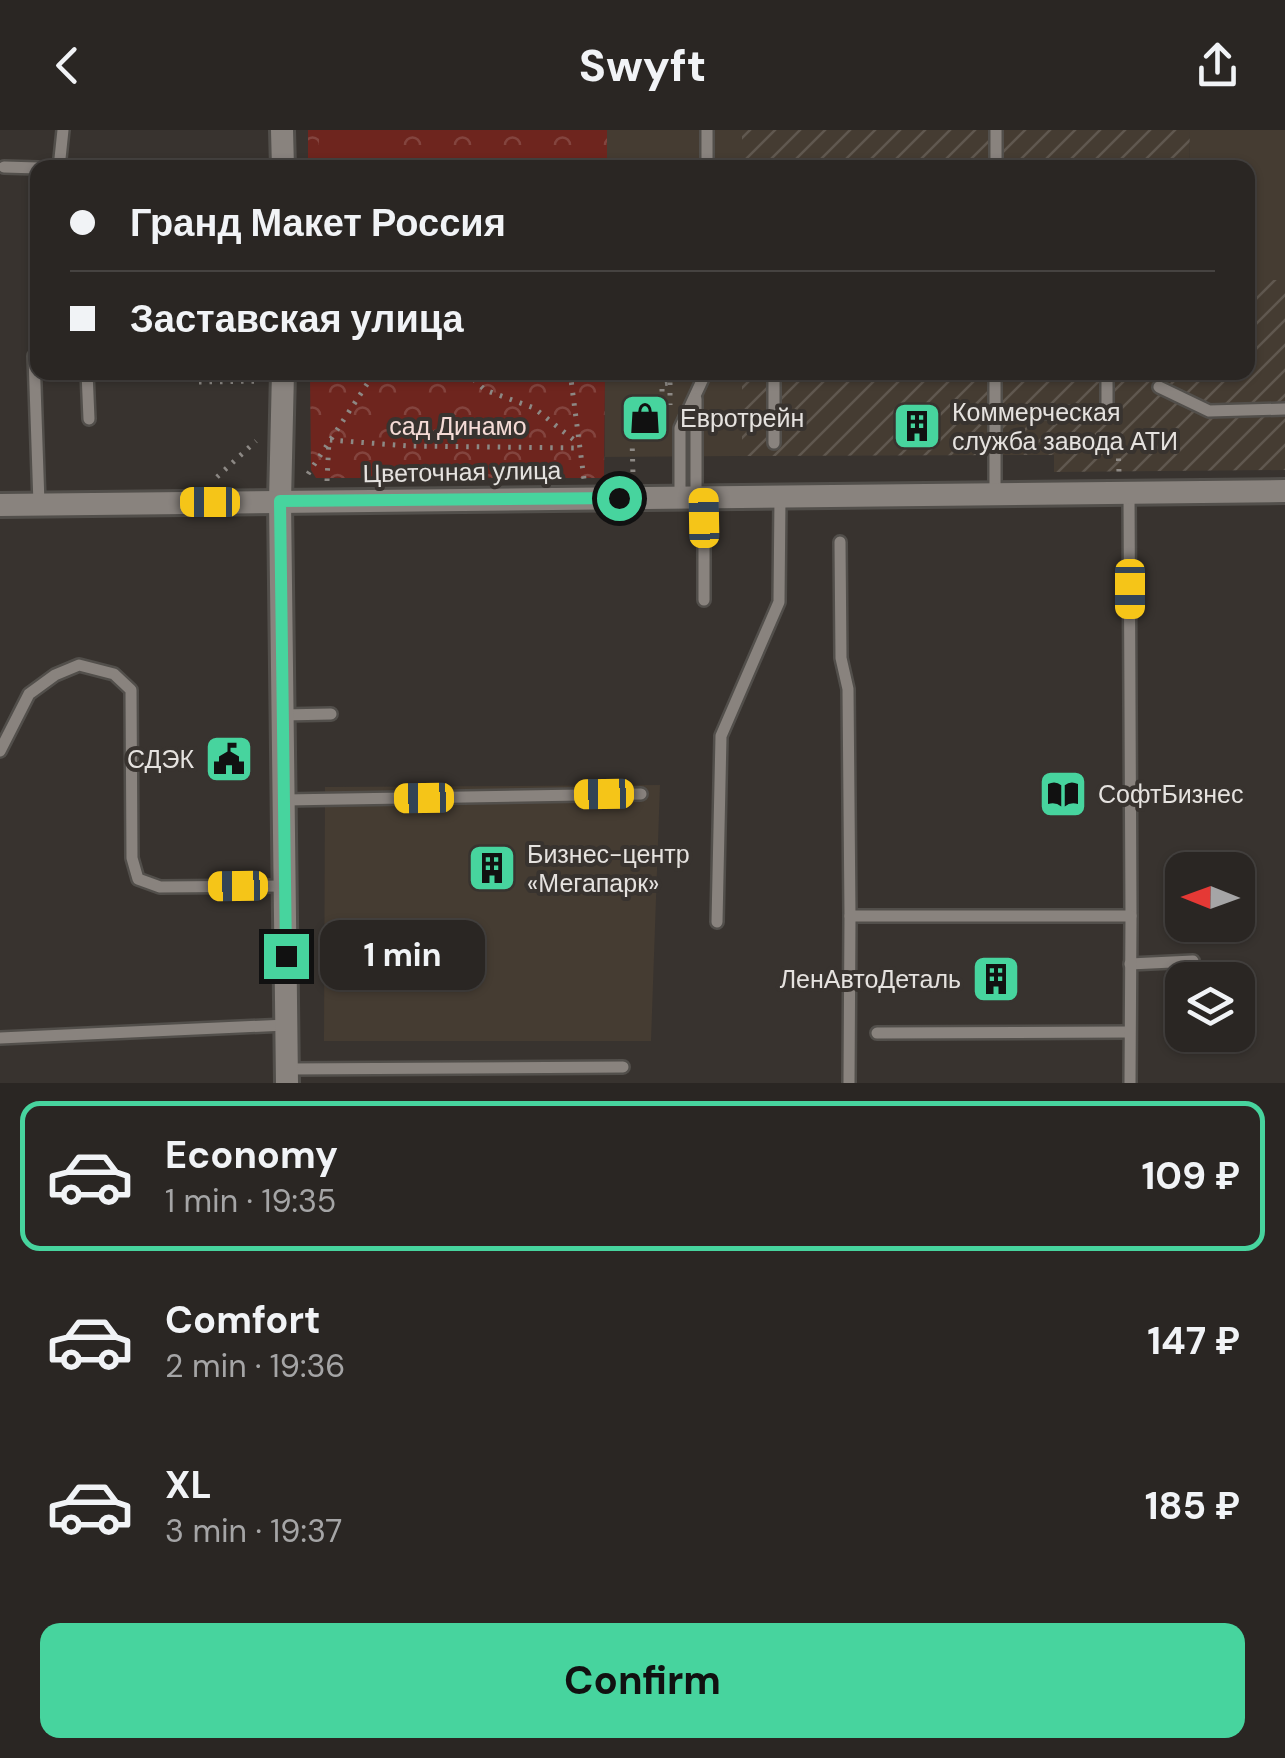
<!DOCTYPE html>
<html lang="en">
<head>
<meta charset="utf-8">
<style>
	:root { --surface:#2a2623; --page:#322e2b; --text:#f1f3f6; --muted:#a5a5a6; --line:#464341; --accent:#47d49e }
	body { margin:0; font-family:"DM Sans",sans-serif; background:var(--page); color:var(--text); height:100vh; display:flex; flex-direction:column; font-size:38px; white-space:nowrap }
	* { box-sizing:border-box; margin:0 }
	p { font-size:32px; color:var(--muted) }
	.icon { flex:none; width:55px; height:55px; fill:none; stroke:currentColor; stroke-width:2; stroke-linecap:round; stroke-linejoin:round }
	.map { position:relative; height:953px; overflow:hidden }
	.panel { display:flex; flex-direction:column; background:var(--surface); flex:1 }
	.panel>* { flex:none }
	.hud { position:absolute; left:30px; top:30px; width:1225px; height:220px; border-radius:20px; box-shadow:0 2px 8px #0004,0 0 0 2px var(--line); display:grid; align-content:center; height:220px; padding:0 40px; background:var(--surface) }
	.needle { width:65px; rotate:271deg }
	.buttons { position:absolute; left:1165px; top:722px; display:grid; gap:20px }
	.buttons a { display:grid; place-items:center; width:90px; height:90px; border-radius:20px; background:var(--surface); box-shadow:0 2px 8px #0004,0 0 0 2px var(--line); font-size:50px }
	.end { position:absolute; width:45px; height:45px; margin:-22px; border:12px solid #47d49e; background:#111; box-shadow:0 0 0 5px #111 }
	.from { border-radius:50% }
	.bubble { position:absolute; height:70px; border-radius:20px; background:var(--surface); box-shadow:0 2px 8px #0004,0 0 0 2px var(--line); font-size:32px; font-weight:700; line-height:70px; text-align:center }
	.car { position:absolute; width:30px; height:60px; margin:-30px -15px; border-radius:12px; box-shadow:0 0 8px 2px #0007; background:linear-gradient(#f5c518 24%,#345 0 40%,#f5c518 0 76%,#345 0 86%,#f5c518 0) }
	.hud b { display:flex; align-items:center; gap:35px; height:95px; font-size:38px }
	.hud b+b { border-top:2px solid var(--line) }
	.hud i { width:25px; height:25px; background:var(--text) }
	ul { padding:18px 0 0; list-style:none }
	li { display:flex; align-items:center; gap:30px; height:150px; margin:0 20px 15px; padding:0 20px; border:5px solid transparent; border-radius:20px }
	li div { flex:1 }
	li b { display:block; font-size:38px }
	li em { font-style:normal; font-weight:700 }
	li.active { border-color:var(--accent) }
	li>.icon { width:90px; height:90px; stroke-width:1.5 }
	.primary-button { display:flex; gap:20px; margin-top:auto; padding:20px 40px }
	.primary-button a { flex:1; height:115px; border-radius:20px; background:var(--accent); color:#111; font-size:40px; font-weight:700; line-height:115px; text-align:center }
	header { display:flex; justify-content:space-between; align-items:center; height:130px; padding:0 40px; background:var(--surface); font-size:45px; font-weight:700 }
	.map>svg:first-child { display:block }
	.built { fill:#453c32 }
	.industrial { fill:url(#industrial-furrows) }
	.park { fill:url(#park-crowns) }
	.pitch { fill:#6e251e }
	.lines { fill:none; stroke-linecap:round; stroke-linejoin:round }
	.lane-casing { stroke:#524f4b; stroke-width:16 }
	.street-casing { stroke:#524f4b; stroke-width:28 }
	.path { stroke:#8d8985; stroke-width:5; stroke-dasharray:2.5 8; stroke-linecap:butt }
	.lane { stroke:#89837e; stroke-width:11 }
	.street { stroke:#89837e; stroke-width:22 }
	.route { stroke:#47d49e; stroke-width:12 }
	.labels { text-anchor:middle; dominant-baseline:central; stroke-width:8; stroke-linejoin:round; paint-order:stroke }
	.poi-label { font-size:25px; fill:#e5e2df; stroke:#38332f; text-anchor:start }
	.park-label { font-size:25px; fill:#f5dbd6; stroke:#38332f }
	.street-label { font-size:25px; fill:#e5e2df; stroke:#38332f }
</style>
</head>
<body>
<header><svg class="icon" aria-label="back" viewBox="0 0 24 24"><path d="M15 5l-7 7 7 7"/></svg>Swyft<svg class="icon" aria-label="share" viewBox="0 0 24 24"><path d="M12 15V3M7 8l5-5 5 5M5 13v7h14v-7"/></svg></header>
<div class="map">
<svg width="1285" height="953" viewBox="0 0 1285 953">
	<defs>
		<pattern id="industrial-furrows" width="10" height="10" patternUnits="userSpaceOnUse" patternTransform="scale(2.5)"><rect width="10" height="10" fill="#453c32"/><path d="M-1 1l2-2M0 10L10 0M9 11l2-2" fill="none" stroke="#60584f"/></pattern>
		<pattern id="park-crowns" width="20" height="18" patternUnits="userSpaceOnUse" patternTransform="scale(2.5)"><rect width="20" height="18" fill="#6e251e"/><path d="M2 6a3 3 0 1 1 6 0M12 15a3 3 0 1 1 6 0" fill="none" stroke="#83443e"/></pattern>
	</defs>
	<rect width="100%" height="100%" fill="#38332f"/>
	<g class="built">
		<path d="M604,0h138v37h-137z"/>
		<path d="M1190,0h95v150h-37v-112l-59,-1z"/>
		<path d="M605,243h137v83l-137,1z"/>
		<path d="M660,655l-9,256h-327l1,-254z"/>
	</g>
	<g class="industrial">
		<path d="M742,0h448l-1,37 -447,1z"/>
		<path d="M1248,150h37v190l-231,2v-17l-312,1v-83l506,-1z"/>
	</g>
	<g class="park">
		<rect x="308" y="0" width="299" height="37"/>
		<path d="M310,243h295l-1,105h-288l-5,-8z"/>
	</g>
	<rect class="pitch" x="319" y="0" width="74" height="37"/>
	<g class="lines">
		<g class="lane-casing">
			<g id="lane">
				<path d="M4,37l34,1"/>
				<path d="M59,38l4,-38"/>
				<path d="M707,38v-38"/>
				<path d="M996,38v-38"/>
				<path d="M34,226l5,148"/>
				<path d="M87,242l2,47"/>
				<path d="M774,242v71"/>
				<path d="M774,244l133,-2"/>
				<path d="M1159,257l50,24 76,-2"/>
				<path d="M994,283l113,-1v-40"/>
				<path d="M1129,363l2,423"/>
				<path d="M995,364v-122"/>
				<path d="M680,367v-69l26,-56"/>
				<path d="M696,367v-98"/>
				<path d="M840,412l1,116 7,31 2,227"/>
				<path d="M704,470v-103"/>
				<path d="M283,585l48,-1"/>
				<path d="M0,621l29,-57 26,-19 24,-10 35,9 17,16 1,168 6,21 22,8 125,-1"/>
				<path d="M284,670l357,-6"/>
				<path d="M717,792l4,-186 58,-134 1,-105"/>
				<path d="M1130,834l63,-3"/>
				<path d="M877,903l252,-1"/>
				<path d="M0,908l286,-13"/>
				<path d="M287,939l336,-2"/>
				<path d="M849,953l1,-167h281l-1,167"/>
			</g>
		</g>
		<g class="street-casing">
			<g id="street">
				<path d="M282,0l1,38"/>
				<path d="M283,242l-3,129 7,582"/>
				<path d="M0,375l1285,-14"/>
			</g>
		</g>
		<g class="path">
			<path d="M466,242l19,18 49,18 45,36"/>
			<path d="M570,242l14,107"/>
			<path d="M670,242v33"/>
			<path d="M199,252l63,-1"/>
			<path d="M662,293v-39l8,-1"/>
			<path d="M632,308l1,37"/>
			<path d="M1118,318l1,24"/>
			<path d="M308,344l67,-102"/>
			<path d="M217,347l39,-36"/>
			<path d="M327,351l2,-41 81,6 170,2"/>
		</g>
		<use href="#lane" class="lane"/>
		<use href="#street" class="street"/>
	</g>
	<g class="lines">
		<path class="route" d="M286,826l-6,-455 339,-3"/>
	</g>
	<defs>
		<g id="shop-square" transform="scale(2.5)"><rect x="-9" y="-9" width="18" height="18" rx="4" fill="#47d49e" stroke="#38332f"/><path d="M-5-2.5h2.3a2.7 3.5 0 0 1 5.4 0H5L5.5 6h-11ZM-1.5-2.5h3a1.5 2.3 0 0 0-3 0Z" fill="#111"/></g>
		<g id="building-square" transform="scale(2.5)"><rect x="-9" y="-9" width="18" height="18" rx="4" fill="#47d49e" stroke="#38332f"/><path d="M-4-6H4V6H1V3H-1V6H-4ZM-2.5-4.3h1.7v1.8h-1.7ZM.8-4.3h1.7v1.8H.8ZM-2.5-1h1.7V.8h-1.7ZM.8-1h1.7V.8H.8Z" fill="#111"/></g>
		<g id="civic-square" transform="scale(2.5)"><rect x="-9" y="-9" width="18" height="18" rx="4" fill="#47d49e" stroke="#38332f"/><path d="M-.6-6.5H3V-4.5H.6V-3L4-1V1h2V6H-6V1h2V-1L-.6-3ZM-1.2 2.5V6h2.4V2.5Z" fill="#111"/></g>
		<g id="library-square" transform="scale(2.5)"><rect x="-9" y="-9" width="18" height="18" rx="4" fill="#47d49e" stroke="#38332f"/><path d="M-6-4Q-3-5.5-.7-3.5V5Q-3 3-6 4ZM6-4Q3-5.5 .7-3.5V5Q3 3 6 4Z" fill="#111"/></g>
	</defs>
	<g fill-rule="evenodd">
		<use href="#shop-square" x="645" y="288"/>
		<use href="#building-square" x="917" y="296"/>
		<use href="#civic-square" x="229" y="629"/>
		<use href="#library-square" x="1063" y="664"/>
		<use href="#building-square" x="492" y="738"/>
		<use href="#building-square" x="996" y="849"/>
	</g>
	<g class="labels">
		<g class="poi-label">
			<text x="952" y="282">Коммерческая<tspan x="952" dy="29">служба завода АТИ</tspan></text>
			<text x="680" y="288">Евротрейн</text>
			<text x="194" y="629" text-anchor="end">СДЭК</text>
			<text x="1098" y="664">СофтБизнес</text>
			<text x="527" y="724">Бизнес-центр<tspan x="527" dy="29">«Мегапарк»</tspan></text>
			<text x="961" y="849" text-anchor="end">ЛенАвтоДеталь</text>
		</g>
		<g class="park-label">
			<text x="458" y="296">сад Динамо</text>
		</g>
		<g class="street-label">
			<text transform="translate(462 342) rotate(-1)">Цветочная улица</text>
		</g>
	</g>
</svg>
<div class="buttons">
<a><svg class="needle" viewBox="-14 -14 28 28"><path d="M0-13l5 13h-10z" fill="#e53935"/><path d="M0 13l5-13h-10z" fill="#a5a5a6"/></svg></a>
<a><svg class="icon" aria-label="layers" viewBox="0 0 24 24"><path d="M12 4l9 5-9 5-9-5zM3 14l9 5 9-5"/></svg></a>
</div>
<i class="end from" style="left:619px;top:368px"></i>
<i class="end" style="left:286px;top:826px"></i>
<div class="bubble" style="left:320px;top:790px;width:165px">1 min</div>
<i class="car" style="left:210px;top:372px;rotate:270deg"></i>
<i class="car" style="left:704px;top:388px;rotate:359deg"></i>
<i class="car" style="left:1130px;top:459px;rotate:180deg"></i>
<i class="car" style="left:604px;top:664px;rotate:269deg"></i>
<i class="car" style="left:424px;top:668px;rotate:269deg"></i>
<i class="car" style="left:238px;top:756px;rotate:269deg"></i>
<div class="hud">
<b><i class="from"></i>Гранд Макет Россия</b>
<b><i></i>Заставская улица</b>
</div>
</div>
<section class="panel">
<ul>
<li class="active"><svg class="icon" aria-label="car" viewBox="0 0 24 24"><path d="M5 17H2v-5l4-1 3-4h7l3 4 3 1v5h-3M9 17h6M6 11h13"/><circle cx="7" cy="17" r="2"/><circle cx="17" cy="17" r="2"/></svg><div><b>Economy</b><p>1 min · 19:35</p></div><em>109 ₽</em></li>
<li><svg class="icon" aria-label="car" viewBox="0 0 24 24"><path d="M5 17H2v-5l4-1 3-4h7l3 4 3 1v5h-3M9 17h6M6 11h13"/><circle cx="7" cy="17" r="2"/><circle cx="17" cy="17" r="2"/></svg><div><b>Comfort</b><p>2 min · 19:36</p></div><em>147 ₽</em></li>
<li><svg class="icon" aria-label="car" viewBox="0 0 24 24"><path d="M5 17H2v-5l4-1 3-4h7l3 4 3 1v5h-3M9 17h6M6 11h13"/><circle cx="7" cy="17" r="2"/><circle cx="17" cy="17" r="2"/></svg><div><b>XL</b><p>3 min · 19:37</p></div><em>185 ₽</em></li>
</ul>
<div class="primary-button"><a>Confirm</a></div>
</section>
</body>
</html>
